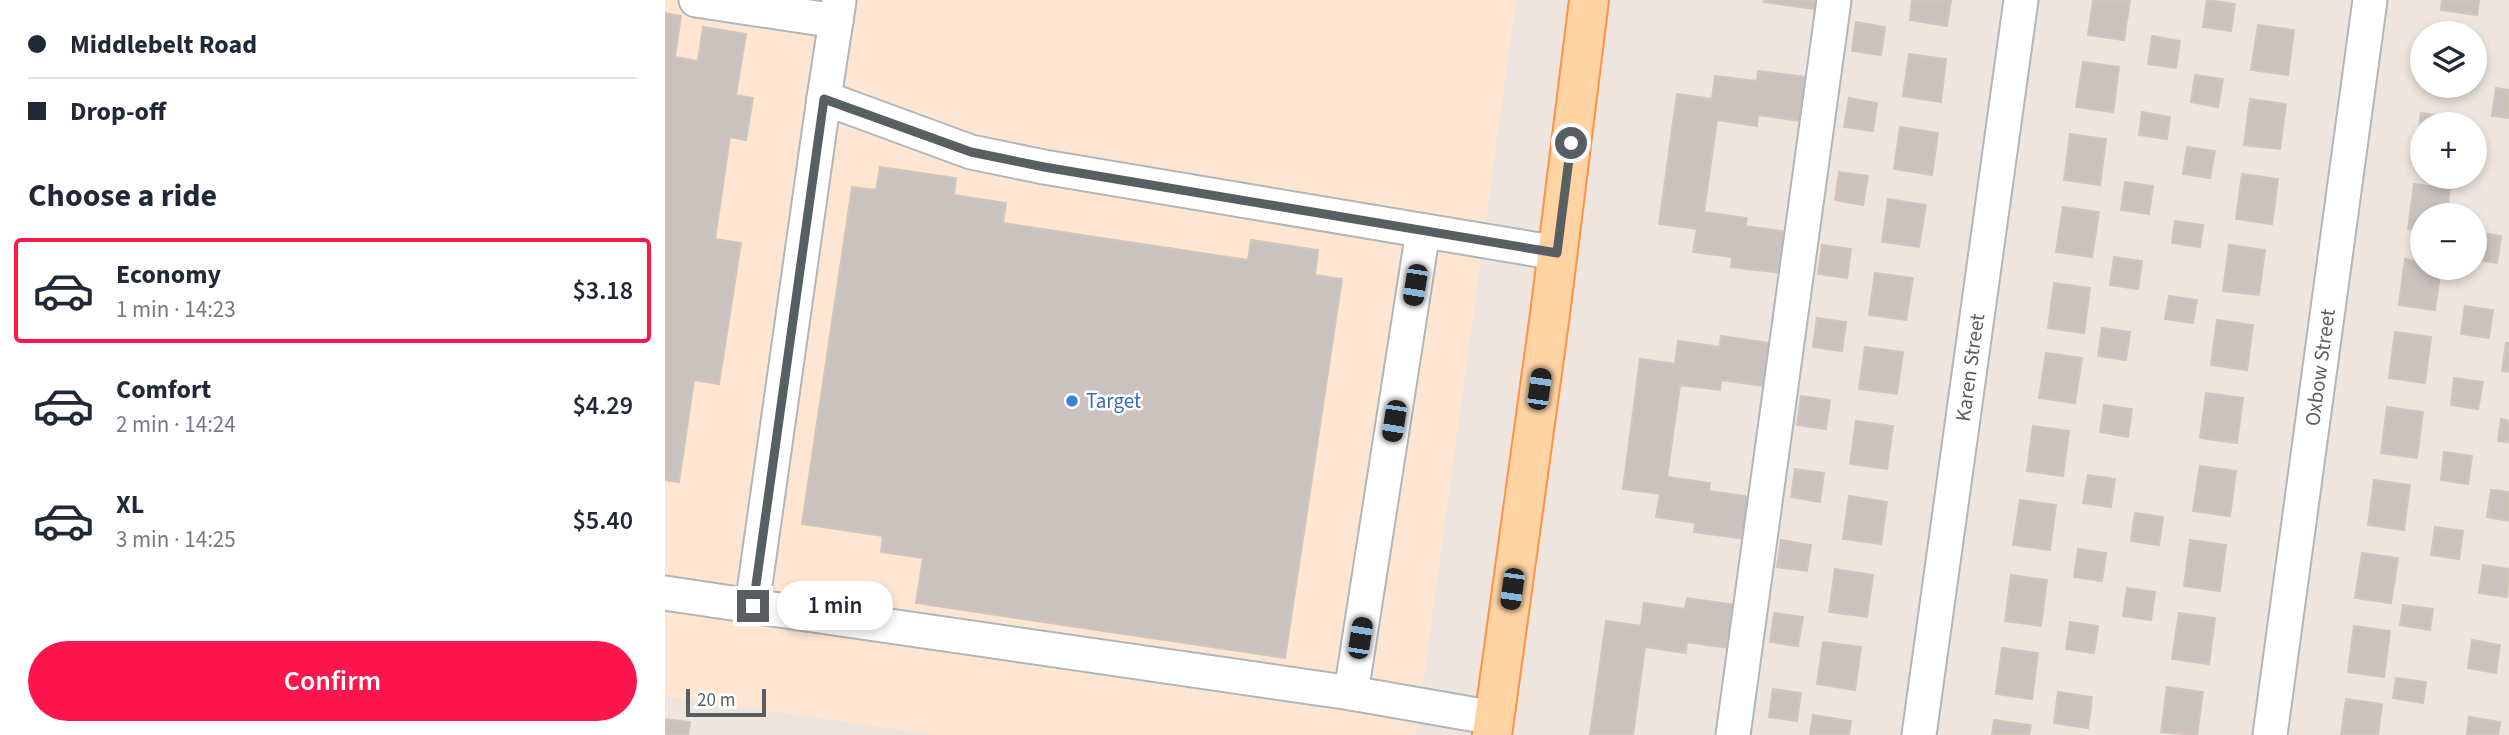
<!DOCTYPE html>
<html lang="en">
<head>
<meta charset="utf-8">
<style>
	:root { --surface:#fff; --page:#f6f6f7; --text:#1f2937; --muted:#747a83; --line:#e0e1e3; --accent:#fc164b }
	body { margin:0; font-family:"Source Sans 3",sans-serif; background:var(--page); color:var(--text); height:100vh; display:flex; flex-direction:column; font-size:26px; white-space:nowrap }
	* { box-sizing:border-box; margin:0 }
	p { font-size:23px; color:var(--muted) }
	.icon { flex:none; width:38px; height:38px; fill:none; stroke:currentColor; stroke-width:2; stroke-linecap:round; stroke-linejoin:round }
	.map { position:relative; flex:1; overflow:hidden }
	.details { display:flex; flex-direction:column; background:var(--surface); width:665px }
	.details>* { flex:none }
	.guide { display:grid; align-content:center; height:154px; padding:0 28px; background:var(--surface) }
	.buttons { position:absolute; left:1745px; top:21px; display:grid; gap:14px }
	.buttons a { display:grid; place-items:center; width:77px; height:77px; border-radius:50%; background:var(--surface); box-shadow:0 4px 10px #0003; font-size:35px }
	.scale { position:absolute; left:21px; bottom:18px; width:80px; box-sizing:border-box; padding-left:7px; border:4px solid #585f62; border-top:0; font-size:19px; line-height:24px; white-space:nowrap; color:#585f62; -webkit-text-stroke:5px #fff; paint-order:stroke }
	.end { position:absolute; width:32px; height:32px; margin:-16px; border:9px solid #585f62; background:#fff; box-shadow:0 0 0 4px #fff }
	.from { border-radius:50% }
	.bubble { position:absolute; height:49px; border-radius:24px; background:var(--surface); box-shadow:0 4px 10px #0003; font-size:23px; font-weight:600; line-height:49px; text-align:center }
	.car { position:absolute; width:21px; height:42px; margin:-21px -10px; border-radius:9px; box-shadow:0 0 5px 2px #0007; background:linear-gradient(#222 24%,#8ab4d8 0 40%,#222 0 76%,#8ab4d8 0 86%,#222 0) }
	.guide b { display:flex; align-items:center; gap:24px; height:66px; font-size:26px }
	.guide b+b { border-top:2px solid var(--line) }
	.guide i { width:18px; height:18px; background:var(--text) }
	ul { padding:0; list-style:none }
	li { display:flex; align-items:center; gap:21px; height:105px; margin:0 14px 10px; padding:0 14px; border:4px solid transparent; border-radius:7px }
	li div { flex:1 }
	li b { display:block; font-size:26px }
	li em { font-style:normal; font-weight:600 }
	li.active { border-color:var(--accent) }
	li>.icon { width:63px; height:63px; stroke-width:1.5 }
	h2 { padding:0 28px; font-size:32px; line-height:84px }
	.primary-button { display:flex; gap:14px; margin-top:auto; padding:14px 28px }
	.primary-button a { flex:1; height:80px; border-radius:42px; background:var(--accent); color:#fff; font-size:28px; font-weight:600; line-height:80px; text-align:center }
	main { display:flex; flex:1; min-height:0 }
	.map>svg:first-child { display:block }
	.commercial { fill:#ffe6d2 }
	.building { fill:#cac2be; stroke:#d2c5bc; stroke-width:2 }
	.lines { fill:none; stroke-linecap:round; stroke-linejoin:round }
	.minor-casing { stroke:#b0b6b9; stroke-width:37 }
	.major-casing { stroke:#ff9246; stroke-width:42 }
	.minor { stroke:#fff; stroke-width:33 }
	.major { stroke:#ffd3a2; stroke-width:38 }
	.route { stroke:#585f62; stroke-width:9 }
	.shop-dot { fill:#3f7fe0; stroke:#fff; stroke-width:2.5 }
	.labels { text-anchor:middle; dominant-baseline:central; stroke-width:5; stroke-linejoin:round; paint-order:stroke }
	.street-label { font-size:21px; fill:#585f62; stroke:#fff }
	.shop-label { font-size:21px; fill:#366cbe; stroke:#fff; text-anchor:start }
</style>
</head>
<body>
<main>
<section class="details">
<div class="guide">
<b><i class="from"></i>Middlebelt Road</b>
<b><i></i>Drop-off</b>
</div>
<h2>Choose a ride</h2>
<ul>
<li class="active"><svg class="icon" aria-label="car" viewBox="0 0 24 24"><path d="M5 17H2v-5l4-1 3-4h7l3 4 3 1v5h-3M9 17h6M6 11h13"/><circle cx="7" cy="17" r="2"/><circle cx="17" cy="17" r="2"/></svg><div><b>Economy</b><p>1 min · 14:23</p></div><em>$3.18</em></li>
<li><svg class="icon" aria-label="car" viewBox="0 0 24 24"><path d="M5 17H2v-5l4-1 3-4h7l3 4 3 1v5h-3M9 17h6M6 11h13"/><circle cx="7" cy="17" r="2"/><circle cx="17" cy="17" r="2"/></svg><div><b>Comfort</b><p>2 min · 14:24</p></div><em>$4.29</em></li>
<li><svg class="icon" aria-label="car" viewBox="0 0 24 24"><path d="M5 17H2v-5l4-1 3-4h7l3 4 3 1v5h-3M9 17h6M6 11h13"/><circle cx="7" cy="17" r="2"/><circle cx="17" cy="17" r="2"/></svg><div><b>XL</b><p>3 min · 14:25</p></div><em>$5.40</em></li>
</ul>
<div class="primary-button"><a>Confirm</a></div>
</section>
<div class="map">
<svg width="1844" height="735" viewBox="0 0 1844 735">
	<rect width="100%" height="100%" fill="#ede5de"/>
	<path class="commercial" d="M0,0h851l-100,735h-480l-271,-39z"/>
	<g class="building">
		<path d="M1100,0h52l-1,9 -52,-7z"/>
		<path d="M1247,0h39l-4,26 -37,-6z"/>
		<path d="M1428,0h37l-6,40 -36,-5z"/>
		<path d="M1542,0l28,4 -4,27 -28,-4z"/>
		<path d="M1777,0h37l-2,15 -36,-5z"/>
		<path d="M0,13l16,3 -6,41 23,4 5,-34 43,7 -10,61 17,3 -7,42 -16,-3 -15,102 26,4 -22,141 -25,-4 -15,102 -14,-2z"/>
		<path d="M1191,22l29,5 -4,28 -29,-4z"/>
		<path d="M1593,25l36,5 -6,45 -37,-5z"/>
		<path d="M1487,36l28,5 -4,27 -28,-4z"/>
		<path d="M1244,54l37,5 -5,43 -38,-6z"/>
		<path d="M1418,62l36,5 -6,45 -37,-5z"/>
		<path d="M1093,71l49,6 -6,44 -43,-6 -1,11 -40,-6 -13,92 43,6 -2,8 43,6 -6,41 -51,-6 1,-10 -39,-5 4,-23 -38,-5 18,-130 35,5 3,-23 42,5z"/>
		<path d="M1530,75l28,4 -5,28 -27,-5z"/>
		<path d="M1831,88l13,2v28l-17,-2z"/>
		<path d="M1184,98l28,5 -4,28 -29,-4z"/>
		<path d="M1585,99l36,5 -6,45 -36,-4z"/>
		<path d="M1477,112l28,5 -3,22 -28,-4z"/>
		<path d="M1756,113l36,5v6h-35v36l-7,-1z"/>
		<path d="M1235,127l38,6 -6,42 -38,-6z"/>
		<path d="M1405,134l36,5 -6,46 -36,-5z"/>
		<path d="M1522,147l28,4 -5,27 -27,-4z"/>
		<path d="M215,167l76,11 -2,17 52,8 -3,20 245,37 3,-20 67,10 -3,25 27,4 -57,379 -369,-55 7,-45 -42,-6 2,-16 -81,-12 50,-337 24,3z"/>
		<path d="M1174,172l29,4 -5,29 -28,-5z"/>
		<path d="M1577,174l36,5 -6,45 -36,-5z"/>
		<path d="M1460,182l28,4 -4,28 -28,-4z"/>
		<path d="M1749,184l36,5 -4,26h-24v16l-14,-2z"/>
		<path d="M1223,199l38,6 -7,42 -37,-5z"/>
		<path d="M1398,207l36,5 -7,45 -36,-5z"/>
		<path d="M1510,221l28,4 -3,22 -28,-4z"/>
		<path d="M1810,232l26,4 -4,27 -22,-3z"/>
		<path d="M1157,245l29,4 -4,29 -29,-4z"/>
		<path d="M1564,245l36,5 -6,45 -36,-4z"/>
		<path d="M1449,257l28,4 -4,28 -28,-4z"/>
		<path d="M1740,259l17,3v6h19l-6,42 -36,-5z"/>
		<path d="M1210,273l38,5 -7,42 -37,-5z"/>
		<path d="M1389,283l36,5 -6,45 -36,-5z"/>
		<path d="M1504,296l28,4 -4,23 -28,-4z"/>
		<path d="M1800,306l28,4 -4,28 -28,-4z"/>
		<path d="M1152,318l29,4 -4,29 -29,-4z"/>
		<path d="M1552,320l36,5 -6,45 -36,-5z"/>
		<path d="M1437,328l28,4 -4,28 -28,-4z"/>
		<path d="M1730,332l36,5 -6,46 -36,-5z"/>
		<path d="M1056,336l49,7 -6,43 -43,-6 -1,10 -40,-5 -13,92 43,6 -1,8 42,6 -6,42 -51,-7 1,-9 -39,-6 4,-23 -37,-5 17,-130 35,5 3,-23 42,6z"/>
		<path d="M1841,343h3v29l-7,-1z"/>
		<path d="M1200,347l38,5 -6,42 -38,-5z"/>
		<path d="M1381,353l36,5 -7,45 -36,-5z"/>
		<path d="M1789,378l29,4 -5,27 -27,-4z"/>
		<path d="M1541,393l37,5 -6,45 -37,-5z"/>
		<path d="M1136,396l29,4 -4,29 -29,-4z"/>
		<path d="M1439,405l28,4 -4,28 -28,-5z"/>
		<path d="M1722,407l36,5 -6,46 -36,-5z"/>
		<path d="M1836,419l8,2v21l-11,-1z"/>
		<path d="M1191,421l37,5 -6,43 -37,-5z"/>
		<path d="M1368,426l36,5 -6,45 -36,-5z"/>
		<path d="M1779,452l28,4 -4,28 -27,-4z"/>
		<path d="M1535,466l36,5 -6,45 -37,-5z"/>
		<path d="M1130,469l29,4 -4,29 -29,-5z"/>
		<path d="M1423,475l27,4 -4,28 -28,-4z"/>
		<path d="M1709,480l36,5 -6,45 -36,-5z"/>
		<path d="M1826,490l18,2v29l-22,-4z"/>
		<path d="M1184,496l38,6 -6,42 -38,-5z"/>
		<path d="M1355,500l36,5 -6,45 -37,-5z"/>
		<path d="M1470,513l28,4 -4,28 -28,-4z"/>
		<path d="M1770,527l28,4 -4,28 -28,-4z"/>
		<path d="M1116,540l30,5 -4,26 -30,-4z"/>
		<path d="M1525,540l36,5 -6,46 -36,-5z"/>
		<path d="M1413,549l28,4 -4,28 -28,-4z"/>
		<path d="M1697,553l36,5 -7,45 -36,-5z"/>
		<path d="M1818,565l26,4 -2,28 -28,-4z"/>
		<path d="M1170,569l38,6 -6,42 -38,-5z"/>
		<path d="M1346,575l36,5 -6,46 -36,-5z"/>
		<path d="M1462,588l28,4 -4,28 -28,-4z"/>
		<path d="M1022,598l49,7 -6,43 -43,-6 -1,11 -41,-6 -12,88h-43l16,-114 35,5 3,-23 41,6z"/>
		<path d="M1738,605l30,4 -3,21 -30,-5z"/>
		<path d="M1109,613l29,4 -5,29 -28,-4z"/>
		<path d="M1514,613l36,5 -6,46 -37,-5z"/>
		<path d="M1405,622l28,4 -4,27 -28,-4z"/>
		<path d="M1689,626l36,5 -6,46 -36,-5z"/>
		<path d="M1807,640l28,5 -4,28 -28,-5z"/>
		<path d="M1158,642l38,5 -6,43 -38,-6z"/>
		<path d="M1337,648l36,5 -6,46 -36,-5z"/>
		<path d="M1731,678l30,4 -3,21 -30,-5z"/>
		<path d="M1502,687l36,5 -6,43 -36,-3z"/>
		<path d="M1108,689l28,4 -4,28 -28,-4z"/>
		<path d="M1393,692l34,5 -4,31 -34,-5z"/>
		<path d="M1681,699l36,5 -4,31h-37z"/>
		<path d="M1148,715l38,6 -2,14h-39z"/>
		<path d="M1804,717l31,5 -2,13h-31z"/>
		<path d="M0,719l25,3 -2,13h-23z"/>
		<path d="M1329,720l37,5 -2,10h-37z"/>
	</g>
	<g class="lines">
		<g class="minor-casing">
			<g id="minor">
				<path d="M31,0l140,21"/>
				<path d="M159,98l15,-97"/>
				<path d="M0,593l87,13"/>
				<path d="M686,693l72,-462"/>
				<path d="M829,718l-143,-25 -599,-87 72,-508 147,54 73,15 513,86"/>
				<path d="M1068,735l101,-735"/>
				<path id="s1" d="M1254,735l102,-735"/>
				<path id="s2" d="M1605,735l100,-735"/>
			</g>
		</g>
		<g class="major-casing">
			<path id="major" d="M827,735l58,-421 39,-314"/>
		</g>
		<use href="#minor" class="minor"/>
		<use href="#major" class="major"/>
	</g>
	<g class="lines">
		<path class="route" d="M88,606l71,-507 147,53 73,15 513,86 14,-110"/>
	</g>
	<circle class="shop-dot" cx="407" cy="401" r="7"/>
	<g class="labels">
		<g class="street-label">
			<text stroke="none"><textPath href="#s1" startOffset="371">Karen Street</textPath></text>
			<text stroke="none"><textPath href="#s2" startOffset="371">Oxbow Street</textPath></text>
		</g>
		<g class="shop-label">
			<text x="421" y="401">Target</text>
		</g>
	</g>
</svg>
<div class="buttons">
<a><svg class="icon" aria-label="layers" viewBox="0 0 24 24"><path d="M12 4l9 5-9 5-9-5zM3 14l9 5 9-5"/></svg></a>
<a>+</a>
<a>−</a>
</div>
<div class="scale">20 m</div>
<i class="end from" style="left:906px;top:143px"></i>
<i class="end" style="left:88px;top:606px"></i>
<div class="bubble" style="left:112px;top:581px;width:116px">1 min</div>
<i class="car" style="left:750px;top:285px;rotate:189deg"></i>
<i class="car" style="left:874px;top:389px;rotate:8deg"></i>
<i class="car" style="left:729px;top:421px;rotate:189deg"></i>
<i class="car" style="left:847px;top:589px;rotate:188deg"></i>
<i class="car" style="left:695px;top:638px;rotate:9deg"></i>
</div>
</main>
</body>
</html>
